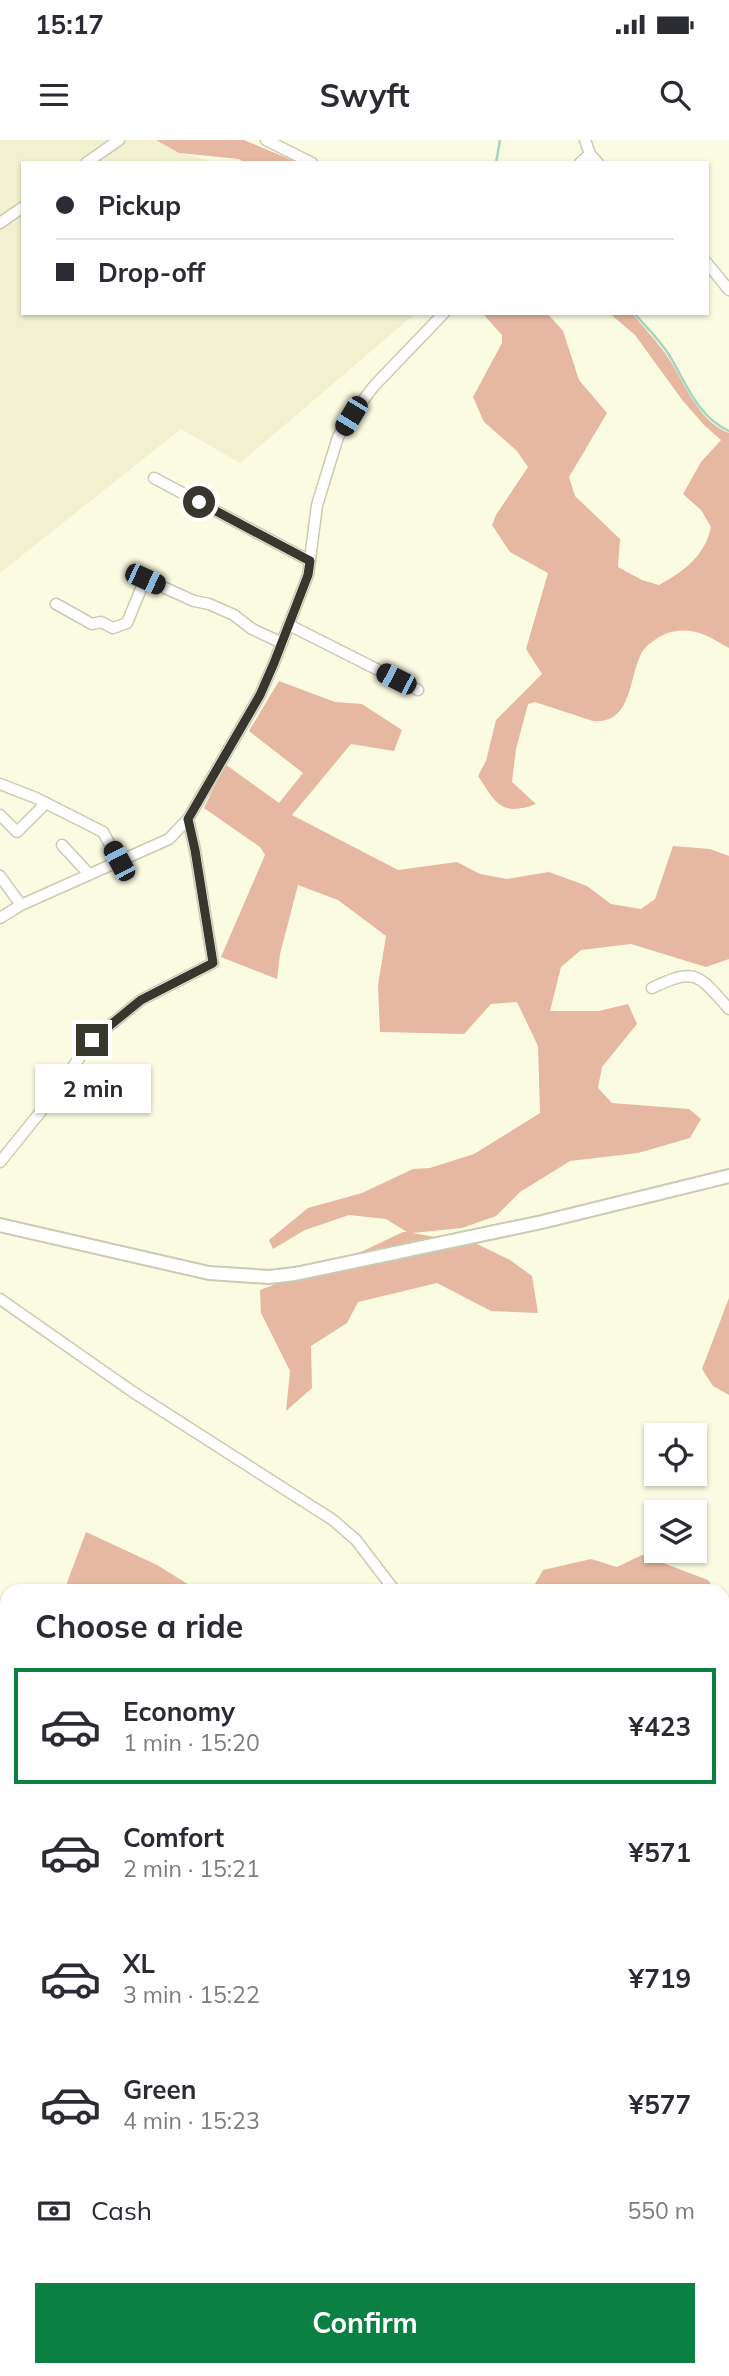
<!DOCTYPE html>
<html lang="en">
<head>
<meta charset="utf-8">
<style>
	:root { --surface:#fff; --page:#f2f2f3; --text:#2b2b33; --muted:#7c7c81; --line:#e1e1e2; --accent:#0b8043 }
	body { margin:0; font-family:Mulish,sans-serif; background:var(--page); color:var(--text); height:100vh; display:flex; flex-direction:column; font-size:26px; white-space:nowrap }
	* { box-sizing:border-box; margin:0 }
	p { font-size:23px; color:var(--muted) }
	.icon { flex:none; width:38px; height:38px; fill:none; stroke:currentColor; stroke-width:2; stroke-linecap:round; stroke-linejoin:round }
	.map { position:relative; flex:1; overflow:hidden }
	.panel { position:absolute; left:0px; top:1444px; width:730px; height:793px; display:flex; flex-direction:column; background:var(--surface); border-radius:21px 21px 0 0; box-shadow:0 2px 5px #0004 }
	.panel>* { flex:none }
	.banner { position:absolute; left:21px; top:21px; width:688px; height:154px; border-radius:0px; box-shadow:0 2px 5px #0004; display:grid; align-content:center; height:154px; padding:0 35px; background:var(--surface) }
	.tools { position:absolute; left:644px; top:1283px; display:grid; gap:14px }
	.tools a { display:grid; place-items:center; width:63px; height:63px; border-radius:0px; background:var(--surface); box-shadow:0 2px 5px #0004; font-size:35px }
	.end { position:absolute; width:32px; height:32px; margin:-16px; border:9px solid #37372d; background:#fff; box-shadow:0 0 0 4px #fff }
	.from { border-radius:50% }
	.bubble { position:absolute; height:49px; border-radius:0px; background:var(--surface); box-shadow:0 2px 5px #0004; font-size:23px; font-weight:700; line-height:49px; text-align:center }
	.car { position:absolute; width:21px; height:42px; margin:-21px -10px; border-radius:9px; box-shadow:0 0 5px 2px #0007; background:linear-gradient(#222 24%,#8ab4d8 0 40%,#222 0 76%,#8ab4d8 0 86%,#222 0) }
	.banner b { display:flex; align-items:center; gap:24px; height:66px; font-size:26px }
	.banner b+b { border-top:2px solid var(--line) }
	.banner i { width:18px; height:18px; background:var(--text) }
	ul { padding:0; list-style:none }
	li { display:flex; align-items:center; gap:21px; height:116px; margin:0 14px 10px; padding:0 21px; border:4px solid transparent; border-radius:0px }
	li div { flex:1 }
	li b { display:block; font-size:26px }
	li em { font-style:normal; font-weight:700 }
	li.on { border-color:var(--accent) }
	li>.icon { width:63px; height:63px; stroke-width:1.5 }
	h2 { padding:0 35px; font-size:32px; line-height:84px }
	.pay { display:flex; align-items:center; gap:18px; height:77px; padding:0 35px; font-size:26px }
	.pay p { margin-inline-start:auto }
	.primary-button { display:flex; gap:14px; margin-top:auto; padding:14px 35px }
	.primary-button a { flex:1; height:80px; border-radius:0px; background:var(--accent); color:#fff; font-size:28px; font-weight:700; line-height:80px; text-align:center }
	.status { display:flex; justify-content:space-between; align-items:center; height:49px; padding:0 35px; background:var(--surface); direction:ltr }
	.status svg { height:19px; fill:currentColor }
	header { display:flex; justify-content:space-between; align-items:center; height:91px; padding:0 35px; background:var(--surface); font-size:32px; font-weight:700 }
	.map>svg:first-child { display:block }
	.built { fill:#f1f1d0 }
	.forest { fill:#e6b8a1 }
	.water { fill:#a4d7bf }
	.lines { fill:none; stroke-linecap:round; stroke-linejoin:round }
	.stream { stroke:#a4d7bf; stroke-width:2.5 }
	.minor-casing { stroke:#cbcab2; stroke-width:13 }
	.tertiary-casing { stroke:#cbcab2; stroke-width:16 }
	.minor { stroke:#fff; stroke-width:10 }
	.tertiary { stroke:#fff; stroke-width:12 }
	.route { stroke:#37372d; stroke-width:9 }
</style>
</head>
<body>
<div class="status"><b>15:17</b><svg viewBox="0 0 49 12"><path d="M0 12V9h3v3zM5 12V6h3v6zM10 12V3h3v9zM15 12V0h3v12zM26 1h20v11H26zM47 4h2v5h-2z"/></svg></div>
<header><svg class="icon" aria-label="menu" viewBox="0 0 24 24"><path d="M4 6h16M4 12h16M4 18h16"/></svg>Swyft<svg class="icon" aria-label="search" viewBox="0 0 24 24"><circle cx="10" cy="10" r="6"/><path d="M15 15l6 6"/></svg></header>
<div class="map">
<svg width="729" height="2236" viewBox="0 0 729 2236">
	<rect width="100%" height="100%" fill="#fbfbe1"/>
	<path class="built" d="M0,0h162l17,13 41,10h-197v150h393l-176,150 -59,-34 -181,144z"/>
	<g class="forest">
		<path d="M156,0h88l55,23h-54l-6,-4 -60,-6z"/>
		<path d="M477,173h70l16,18 16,49 28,33 -38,64 6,19 45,43 -2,28 24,13 17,5c24,-13 46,-29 52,-58l-10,-17 -18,-16 18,-32 20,-22 -17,-15 -21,-24 -48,-66 -26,-22h23c11,14 25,28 35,43 18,26 30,65 62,77v215c-8,-4 -16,-10 -24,-13 -13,-6 -30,-6 -42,0 -7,4 -17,10 -21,17 -14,26 -9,72 -49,69l-58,-19 -7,2 -12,45 -4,33 24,22c-35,13 -40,-1 -58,-28l8,-15 10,-41 46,-46 -16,-25 22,-76 -38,-21 -18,-27 4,-10 32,-48 -11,-16 -33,-29 -11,-25 29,-54v-8l-18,-20z"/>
		<path d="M279,541l56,21 27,2 40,26 -8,21 -43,-7 -59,71 106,55 59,-8 23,12 27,5 42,-7 38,14 24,18 30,5 14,-10 18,-53 37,3 19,7v103l-23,8 -75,-23 -50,6 -20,17 -11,44h49l29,-7 9,20 -35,43 -4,21 14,15 77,6 12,10 -11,19 -52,15 -68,8 -50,31 -24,24 -34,12 -50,5 65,11 33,16 22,16 6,37 -47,-2 -54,-28 -79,19 -11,21 -36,23 1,42 -26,23 4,-40 -29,-58 -1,-23 103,-39 40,-19h4l-21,-13 -37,-4 -44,15 -32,19 -4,-9 39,-32 54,-15 51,-24 17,-1 44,-14 66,-41 -2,-67 -21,-44 -26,2 -27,30 -84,-2 -2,-47 8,-49 -48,-36 -40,-15 -18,69 -3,25 -56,-22 44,-102 -5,-8 -56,-39 21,-44 54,39 24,-30 -54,-42z"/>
		<path d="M729,1158v97l-16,-9 -11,-17z"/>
		<path d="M86,1392l71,33 42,26h-135z"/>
		<path d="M642,1415l66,25 8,11h-185l12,-21 48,-11 26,8z"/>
		<path d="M723,1462l6,13v117l-6,3z"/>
		<path d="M2,1632l5,2v67h-7z"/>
	</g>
	<g class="water">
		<path d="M729,1946v97l-6,1v-97z"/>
		<path d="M7,2130v84h-7v-83z"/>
	</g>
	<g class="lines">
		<g class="stream">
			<path d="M496,23l4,-23"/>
			<path d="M634,173c12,14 26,27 35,42 17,27 28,62 60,76"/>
		</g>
		<g class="minor-casing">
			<g id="minor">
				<path d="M266,0l46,23"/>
				<path d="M585,0l5,14 8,9"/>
				<path d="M86,23l33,-23"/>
				<path d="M580,23l10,-9"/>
				<path d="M0,83l23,-16"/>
				<path d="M707,123l22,27"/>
				<path d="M154,338l156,83"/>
				<path d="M56,464l36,20 9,-2 12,6 14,-5 18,-44 49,22 15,3 25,11 18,14 30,14"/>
				<path d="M289,485l129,65"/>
				<path d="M0,644l36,14 67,34 16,29"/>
				<path d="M0,675l17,17 29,-29"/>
				<path d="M62,705l26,28"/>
				<path d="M0,736l21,29"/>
				<path d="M0,778l21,-13 148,-66 19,-20 72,-124 14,-32 34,-88 9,-70 21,-68 13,-21 23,-30 70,-73"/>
				<path d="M652,848c44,-21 46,-14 77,21"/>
				<path d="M0,1022l46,-57 46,-65 49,-40 72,-37 -18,-113 -7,-31"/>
				<path d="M0,1159l133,93 200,128 23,20 39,51"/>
				<path d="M0,1546l7,5"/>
				<path d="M723,1620l6,-1"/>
				<path d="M0,1936l7,-4"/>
			</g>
		</g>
		<g class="tertiary-casing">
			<g id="tertiary">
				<path d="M0,1085l209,48 60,4 26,-3 247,-52 187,-46"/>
				<path d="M723,2206l6,-1"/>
				<path d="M691,2236l3,-6"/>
			</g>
		</g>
		<use href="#minor" class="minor"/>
		<use href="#tertiary" class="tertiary"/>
	</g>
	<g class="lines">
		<path class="route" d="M92,900l49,-40 72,-37 -18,-113 -7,-31 72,-124 14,-32 34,-88 2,-14 -111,-59"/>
	</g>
</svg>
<div class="tools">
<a><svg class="icon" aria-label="locate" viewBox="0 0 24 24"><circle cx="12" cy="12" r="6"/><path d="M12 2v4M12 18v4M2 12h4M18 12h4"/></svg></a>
<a><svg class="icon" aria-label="layers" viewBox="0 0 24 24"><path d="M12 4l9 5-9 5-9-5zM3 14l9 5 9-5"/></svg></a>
</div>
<i class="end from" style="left:199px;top:362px"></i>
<i class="end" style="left:92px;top:900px"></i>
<div class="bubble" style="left:35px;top:924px;width:116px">2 min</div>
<i class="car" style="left:351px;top:276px;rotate:211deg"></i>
<i class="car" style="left:145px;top:439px;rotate:115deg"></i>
<i class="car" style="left:396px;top:539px;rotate:297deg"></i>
<i class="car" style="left:119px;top:721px;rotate:332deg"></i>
<div class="banner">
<b><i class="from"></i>Pickup</b>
<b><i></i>Drop-off</b>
</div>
<section class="panel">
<h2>Choose a ride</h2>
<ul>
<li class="on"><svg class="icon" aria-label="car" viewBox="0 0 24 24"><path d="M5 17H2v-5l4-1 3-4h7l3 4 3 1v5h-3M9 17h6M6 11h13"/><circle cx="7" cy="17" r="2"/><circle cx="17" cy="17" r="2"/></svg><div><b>Economy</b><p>1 min · 15:20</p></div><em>¥423</em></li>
<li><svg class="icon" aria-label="car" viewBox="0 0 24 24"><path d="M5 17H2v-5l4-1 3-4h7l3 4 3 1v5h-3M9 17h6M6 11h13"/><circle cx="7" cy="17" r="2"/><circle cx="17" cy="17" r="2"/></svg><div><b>Comfort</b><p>2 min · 15:21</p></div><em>¥571</em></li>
<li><svg class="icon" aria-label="car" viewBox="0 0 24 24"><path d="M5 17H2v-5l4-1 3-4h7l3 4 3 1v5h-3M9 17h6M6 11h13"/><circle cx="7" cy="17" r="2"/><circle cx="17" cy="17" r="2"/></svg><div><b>XL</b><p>3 min · 15:22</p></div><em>¥719</em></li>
<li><svg class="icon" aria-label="car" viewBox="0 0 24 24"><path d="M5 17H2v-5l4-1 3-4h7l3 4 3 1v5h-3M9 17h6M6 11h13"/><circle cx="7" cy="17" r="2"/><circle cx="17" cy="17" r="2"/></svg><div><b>Green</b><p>4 min · 15:23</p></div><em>¥577</em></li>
</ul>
<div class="pay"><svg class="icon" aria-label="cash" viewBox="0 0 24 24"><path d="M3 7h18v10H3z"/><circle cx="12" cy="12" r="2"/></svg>Cash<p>550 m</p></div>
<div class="primary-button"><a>Confirm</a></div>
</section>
</div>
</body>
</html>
